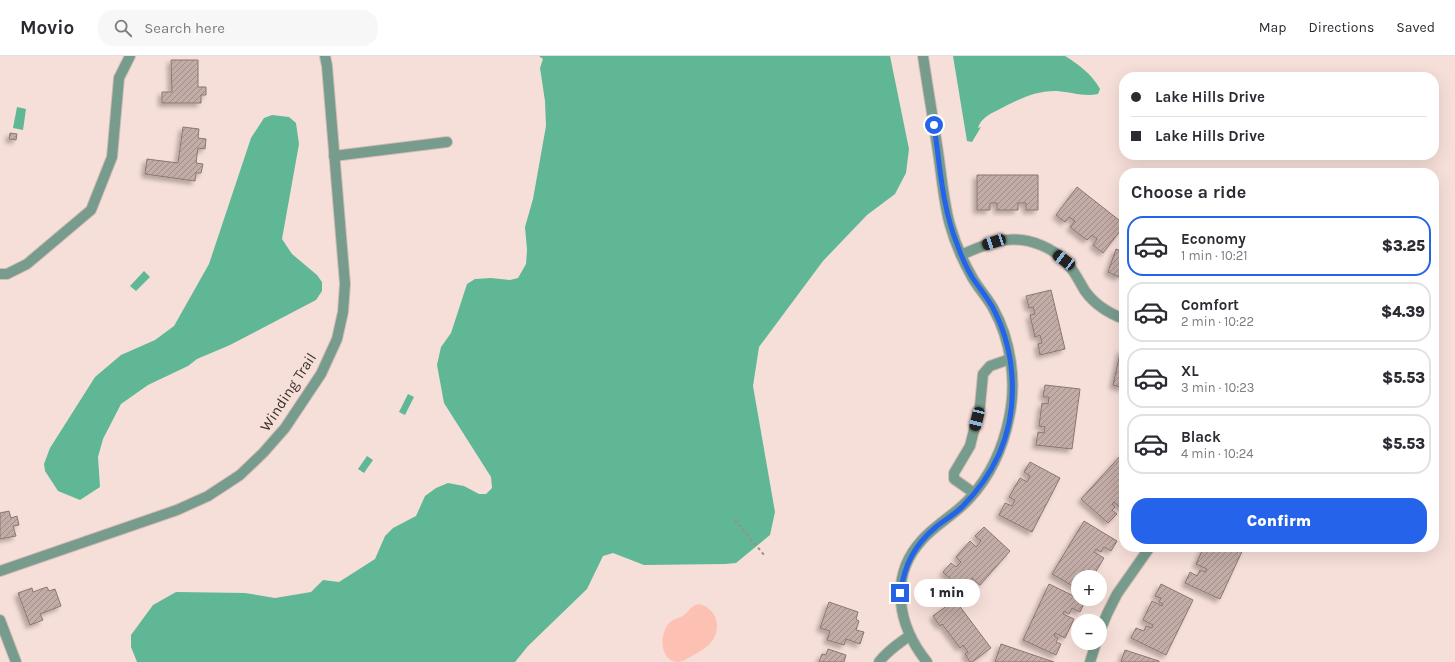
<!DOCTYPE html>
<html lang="en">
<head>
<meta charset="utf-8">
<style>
	:root { --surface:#fff; --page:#f7f7f7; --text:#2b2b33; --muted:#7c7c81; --line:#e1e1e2; --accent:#2563eb }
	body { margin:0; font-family:Karla,sans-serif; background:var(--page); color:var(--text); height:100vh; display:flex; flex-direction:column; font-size:15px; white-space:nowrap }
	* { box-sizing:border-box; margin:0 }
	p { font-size:13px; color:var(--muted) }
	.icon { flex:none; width:22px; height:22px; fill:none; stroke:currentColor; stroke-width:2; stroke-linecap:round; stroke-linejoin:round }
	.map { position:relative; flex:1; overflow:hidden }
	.sheet { position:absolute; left:1119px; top:112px; width:320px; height:384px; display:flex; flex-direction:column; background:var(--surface); border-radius:16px; box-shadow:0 4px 16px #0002 }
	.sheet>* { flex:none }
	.banner { position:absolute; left:1119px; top:16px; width:320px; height:88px; border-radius:16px; box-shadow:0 4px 16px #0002; display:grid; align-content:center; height:88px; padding:0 12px; background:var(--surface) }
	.buttons { position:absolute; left:1071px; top:514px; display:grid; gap:8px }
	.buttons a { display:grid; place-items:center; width:36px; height:36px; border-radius:50%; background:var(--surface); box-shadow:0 4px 16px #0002; font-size:20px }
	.end { position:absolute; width:18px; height:18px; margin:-9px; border:5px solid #2563eb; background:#fff; box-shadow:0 0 0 2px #fff }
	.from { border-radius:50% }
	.bubble { position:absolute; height:28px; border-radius:14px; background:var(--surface); box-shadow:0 4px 16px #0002; font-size:13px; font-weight:800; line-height:28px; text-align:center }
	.car { position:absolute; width:12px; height:24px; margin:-12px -6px; border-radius:5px; box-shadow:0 0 3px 1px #0007; background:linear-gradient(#222 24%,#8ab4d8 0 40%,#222 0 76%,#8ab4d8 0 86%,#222 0) }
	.banner b { display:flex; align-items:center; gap:14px; height:38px; font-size:15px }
	.banner b+b { border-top:1px solid var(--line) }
	.banner i { width:10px; height:10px; background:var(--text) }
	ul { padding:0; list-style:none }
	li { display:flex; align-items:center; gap:12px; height:60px; margin:0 8px 6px; padding:0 4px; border:2px solid var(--line); border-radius:16px }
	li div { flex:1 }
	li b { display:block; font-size:15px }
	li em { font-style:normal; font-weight:800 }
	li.current { border-color:var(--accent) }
	li>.icon { width:36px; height:36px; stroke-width:1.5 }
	h2 { padding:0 12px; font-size:18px; line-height:48px }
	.cta { display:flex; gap:8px; margin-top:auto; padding:8px 12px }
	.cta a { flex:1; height:46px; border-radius:16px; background:var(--accent); color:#fff; font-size:16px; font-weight:800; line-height:46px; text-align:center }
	header { display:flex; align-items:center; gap:24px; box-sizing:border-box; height:56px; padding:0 20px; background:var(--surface); border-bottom:1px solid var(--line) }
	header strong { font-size:19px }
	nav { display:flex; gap:22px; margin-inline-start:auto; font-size:14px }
	.search { width:280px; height:36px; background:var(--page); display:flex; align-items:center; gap:10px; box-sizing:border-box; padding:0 14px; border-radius:16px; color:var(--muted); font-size:15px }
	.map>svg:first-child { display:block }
	.park { fill:#fdc1b4 }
	.water { fill:#5fb796 }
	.building { fill:url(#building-hatch); stroke:#8b7671; filter:url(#shadow) }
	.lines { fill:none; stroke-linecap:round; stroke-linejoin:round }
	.minor-casing { stroke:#d2bdb7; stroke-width:12 }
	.path { stroke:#9e8d89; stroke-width:2; stroke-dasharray:3 3; stroke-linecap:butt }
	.minor { stroke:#779b8c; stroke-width:10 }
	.route { stroke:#2563eb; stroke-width:5 }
	.labels { text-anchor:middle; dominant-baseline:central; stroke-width:4; stroke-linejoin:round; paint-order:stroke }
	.street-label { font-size:15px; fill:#3c3330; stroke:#f7dfd9 }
</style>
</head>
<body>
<header>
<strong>Movio</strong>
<div class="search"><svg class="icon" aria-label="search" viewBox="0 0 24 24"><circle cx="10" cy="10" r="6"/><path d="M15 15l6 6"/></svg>Search here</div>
<nav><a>Map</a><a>Directions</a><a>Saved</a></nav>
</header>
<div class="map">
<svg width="1455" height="606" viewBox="0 0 1455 606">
	<defs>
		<pattern id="building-hatch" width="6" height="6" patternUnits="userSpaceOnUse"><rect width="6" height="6" fill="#c3aca7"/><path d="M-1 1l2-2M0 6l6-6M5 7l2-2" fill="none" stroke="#a08d88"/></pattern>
		<filter id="shadow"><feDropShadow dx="-3.5" dy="3.5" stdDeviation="2" flood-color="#0004"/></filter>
	</defs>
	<rect width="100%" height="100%" fill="#f7dfd9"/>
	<path class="park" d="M698,548c17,2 25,23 14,37 -5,7 -13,11 -20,15 -4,2 -9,6 -14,6 -19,-1 -19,-29 -8,-40 4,-3 10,-4 14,-7 6,-4 5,-8 14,-11z"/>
	<g class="water">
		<path d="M539,0h351l19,93 -3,24 -11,21 -28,21 -44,46 -64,86 -6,39 22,126 -5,23 -34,28 -11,1 -81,1 -31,-12 -10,3 -16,33 -59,57 -13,16h-378l-6,-15v-12l22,-30 23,-13 69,1 30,5 36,-6 12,-12 16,2 36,-23 10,-23 8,-8 23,-12 9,-20 11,-8 12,-5 16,3 15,8h7l6,-6 -1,-11 -47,-74 -7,-38 4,-18 10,-14 16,-49 8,-5 16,-1 19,2 8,-2 8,-14 1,-14 -2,-23 8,-28 13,-73 -1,-25 -5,-33 3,-9z"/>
		<path d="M953,0h112c13,8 27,18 35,33l-2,5c-14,3 -27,-2 -41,-3 -21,-1 -40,9 -59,19 -8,4 -17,8 -20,18l3,-1 -9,15 -5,-1z"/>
		<path d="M17,51l9,2 -3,21 -10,-2z"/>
		<path d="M272,59l17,2 7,6 3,21 -17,95 10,15 25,21 5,7v9l-6,9 -86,45 -33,14 -9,7 -40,19 -27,19 -18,35 -5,18 2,30 -20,13 -22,-9 -13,-20 -1,-7 6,-16 45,-71 26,-22 34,-15 19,-14 35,-62 42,-126 13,-20z"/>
		<path d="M144,215l6,6 -14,14 -6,-5z"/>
		<path d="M408,338l6,3 -9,18 -6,-3z"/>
		<path d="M367,400l6,4 -9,13 -6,-4z"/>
	</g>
	<g class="building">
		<path d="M171,4h27v27h8v8h-5v8h-39v-11h10z"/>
		<path d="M183,71l16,2 -1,9 8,1 -1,10 -7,-1 -2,15 7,1 -2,9h-5l-1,8 -50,-7 2,-15 31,4z"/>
		<path d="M10,77l7,1 -1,6 -7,-1z"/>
		<path d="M977,119h61v35h-12v-7h-8v7h-21v-7h-7v7h-13z"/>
		<path d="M1077,131l47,37v2l-21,27 -10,-8 4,-6 -5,-4 -5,5 -17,-13 5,-6 -6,-4 -4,5 -9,-7z"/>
		<path d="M1116,193l8,3v22l-3,-1 -2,4 -11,-5z"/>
		<path d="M1051,234l14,59 -25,6 -2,-11 4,-1 -2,-8 -5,2 -5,-22 5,-1 -2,-7 -4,1 -3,-12z"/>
		<path d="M1121,293l3,1v38l-11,-3z"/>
		<path d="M1045,329l35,4 -8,60 -36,-4 2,-13 6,1 1,-6 -6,-1 3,-23 6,1 1,-7h-6z"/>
		<path d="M1123,397l1,2v52l-2,2 -8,-7 -2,2 3,3 -3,3 5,4 -9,9 -27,-24z"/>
		<path d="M1030,406l30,16 -28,54 -33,-17 6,-12 7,3 3,-6 -6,-3 11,-19 7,4 3,-6 -6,-4z"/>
		<path d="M9,455l2,7 6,-2 2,9 -6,1 3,10 -16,3v-26z"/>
		<path d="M1084,465l33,20 -6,10 -7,-4 -3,5 -5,-3 -2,3 10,6 -11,18 -9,-6 -2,3 4,2 -1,2h-7v12l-26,-15z"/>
		<path d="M984,471l26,24 -30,34 -8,-7 -10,11 -19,-17 8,-9 5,4 5,-5 -5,-5 14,-16 6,6 5,-6 -6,-5z"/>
		<path d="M1204,491h3l8,3 1,-2 -2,-1h30l-24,52 -35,-16 5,-11 7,4 3,-6 5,2 2,-3 -11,-5z"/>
		<path d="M1049,528l29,14v1l7,2 -5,11 -8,-4 -3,6 -5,-3 -1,3 11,5 -9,19 -10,-5 -1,3 4,2 -2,4 5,2 -5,11 -33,-15z"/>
		<path d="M1161,528l32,16 -27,55 -35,-17 5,-10 8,3 2,-5 6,2 1,-3 -10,-5 9,-19 10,5 1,-2 -4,-2 2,-4 -6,-2z"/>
		<path d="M47,531l2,4 6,-2 6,17 -21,8 3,6 -13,5 -12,-32 14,-5 1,4z"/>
		<path d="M955,544l36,48 -19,14h-2l-5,-8 3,-2 -5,-7 -3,3 -18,-24 -2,2 -7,-10z"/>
		<path d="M829,546l29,10 -2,7 3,2 -3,9 8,2 -4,12 -14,-5 -2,6 -17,-5 3,-9 -10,-3z"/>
		<path d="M1001,588l53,18h-59z"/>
		<path d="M828,593l18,6 -2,7h-25l3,-8 4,1z"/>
		<path d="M1125,594l34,11v1h-38z"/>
	</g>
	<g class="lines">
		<g class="minor-casing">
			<g id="minor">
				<path d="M923,0c5,34 11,68 16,103 3,21 5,45 11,66 5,18 13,36 22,52 6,11 15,20 21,31 18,32 24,74 16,110 -6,30 -19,58 -39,80 -14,16 -34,26 -48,42 -34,37 -24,86 5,122"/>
				<path d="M334,100l113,-14"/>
				<path d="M961,199c14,-6 28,-13 44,-15 24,-3 51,8 65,27 6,7 10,16 15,24 10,14 23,22 39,28"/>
				<path d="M0,218h7l20,-10 64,-54 21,-53 7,-79 11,-22"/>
				<path d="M974,437l-20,-14v-6l16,-27 10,-40 3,-32 7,-8 20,-7"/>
				<path d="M0,515l177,-61 31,-14 32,-21 23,-22 22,-25 36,-54 16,-35 6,-27 2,-28 -18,-218 -2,-10"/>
				<path d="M0,564l16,42"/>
				<path d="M1100,575l7,-17 10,-20 33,-47"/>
				<path d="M879,606c8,-11 19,-18 30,-26"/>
				<path d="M1090,606l6,-19"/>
			</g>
		</g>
		<path class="path" d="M735,464l30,36"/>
		<use href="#minor" class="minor"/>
	</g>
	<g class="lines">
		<path class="route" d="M900,537c5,-29 14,-48 37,-67 8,-6 16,-11 24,-18 16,-16 29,-34 38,-54 20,-45 17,-101 -5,-144 -6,-12 -15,-22 -22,-33 -6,-10 -11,-22 -15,-33 -15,-37 -17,-79 -23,-119"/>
	</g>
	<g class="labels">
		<g class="street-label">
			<text transform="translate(288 336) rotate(-57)">Winding Trail</text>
		</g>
	</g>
</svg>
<div class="buttons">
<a>+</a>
<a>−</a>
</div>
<i class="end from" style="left:934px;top:69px"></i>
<i class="end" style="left:900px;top:537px"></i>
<div class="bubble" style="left:914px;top:523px;width:66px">1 min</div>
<i class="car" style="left:994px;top:186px;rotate:252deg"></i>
<i class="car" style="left:1064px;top:204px;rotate:307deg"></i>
<i class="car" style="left:977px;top:363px;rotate:194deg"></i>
<div class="banner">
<b><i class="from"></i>Lake Hills Drive</b>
<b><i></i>Lake Hills Drive</b>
</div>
<section class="sheet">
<h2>Choose a ride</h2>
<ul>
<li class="current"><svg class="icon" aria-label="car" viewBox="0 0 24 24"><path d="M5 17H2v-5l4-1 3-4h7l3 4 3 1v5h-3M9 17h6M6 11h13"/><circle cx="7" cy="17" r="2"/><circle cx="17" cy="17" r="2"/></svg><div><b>Economy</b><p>1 min · 10:21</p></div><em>$3.25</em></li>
<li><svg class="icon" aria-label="car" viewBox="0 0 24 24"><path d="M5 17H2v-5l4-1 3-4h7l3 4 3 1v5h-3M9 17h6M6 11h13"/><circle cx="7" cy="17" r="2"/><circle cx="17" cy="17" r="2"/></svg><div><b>Comfort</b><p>2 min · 10:22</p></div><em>$4.39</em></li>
<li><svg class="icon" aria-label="car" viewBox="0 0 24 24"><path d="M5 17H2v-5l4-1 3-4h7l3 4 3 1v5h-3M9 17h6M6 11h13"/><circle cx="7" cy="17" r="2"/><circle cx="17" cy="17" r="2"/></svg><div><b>XL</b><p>3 min · 10:23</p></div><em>$5.53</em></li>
<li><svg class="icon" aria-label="car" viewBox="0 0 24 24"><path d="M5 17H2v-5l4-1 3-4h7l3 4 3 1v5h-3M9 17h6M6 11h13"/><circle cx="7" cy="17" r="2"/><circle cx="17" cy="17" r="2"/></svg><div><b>Black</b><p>4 min · 10:24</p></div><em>$5.53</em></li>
</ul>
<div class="cta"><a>Confirm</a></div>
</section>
</div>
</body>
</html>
